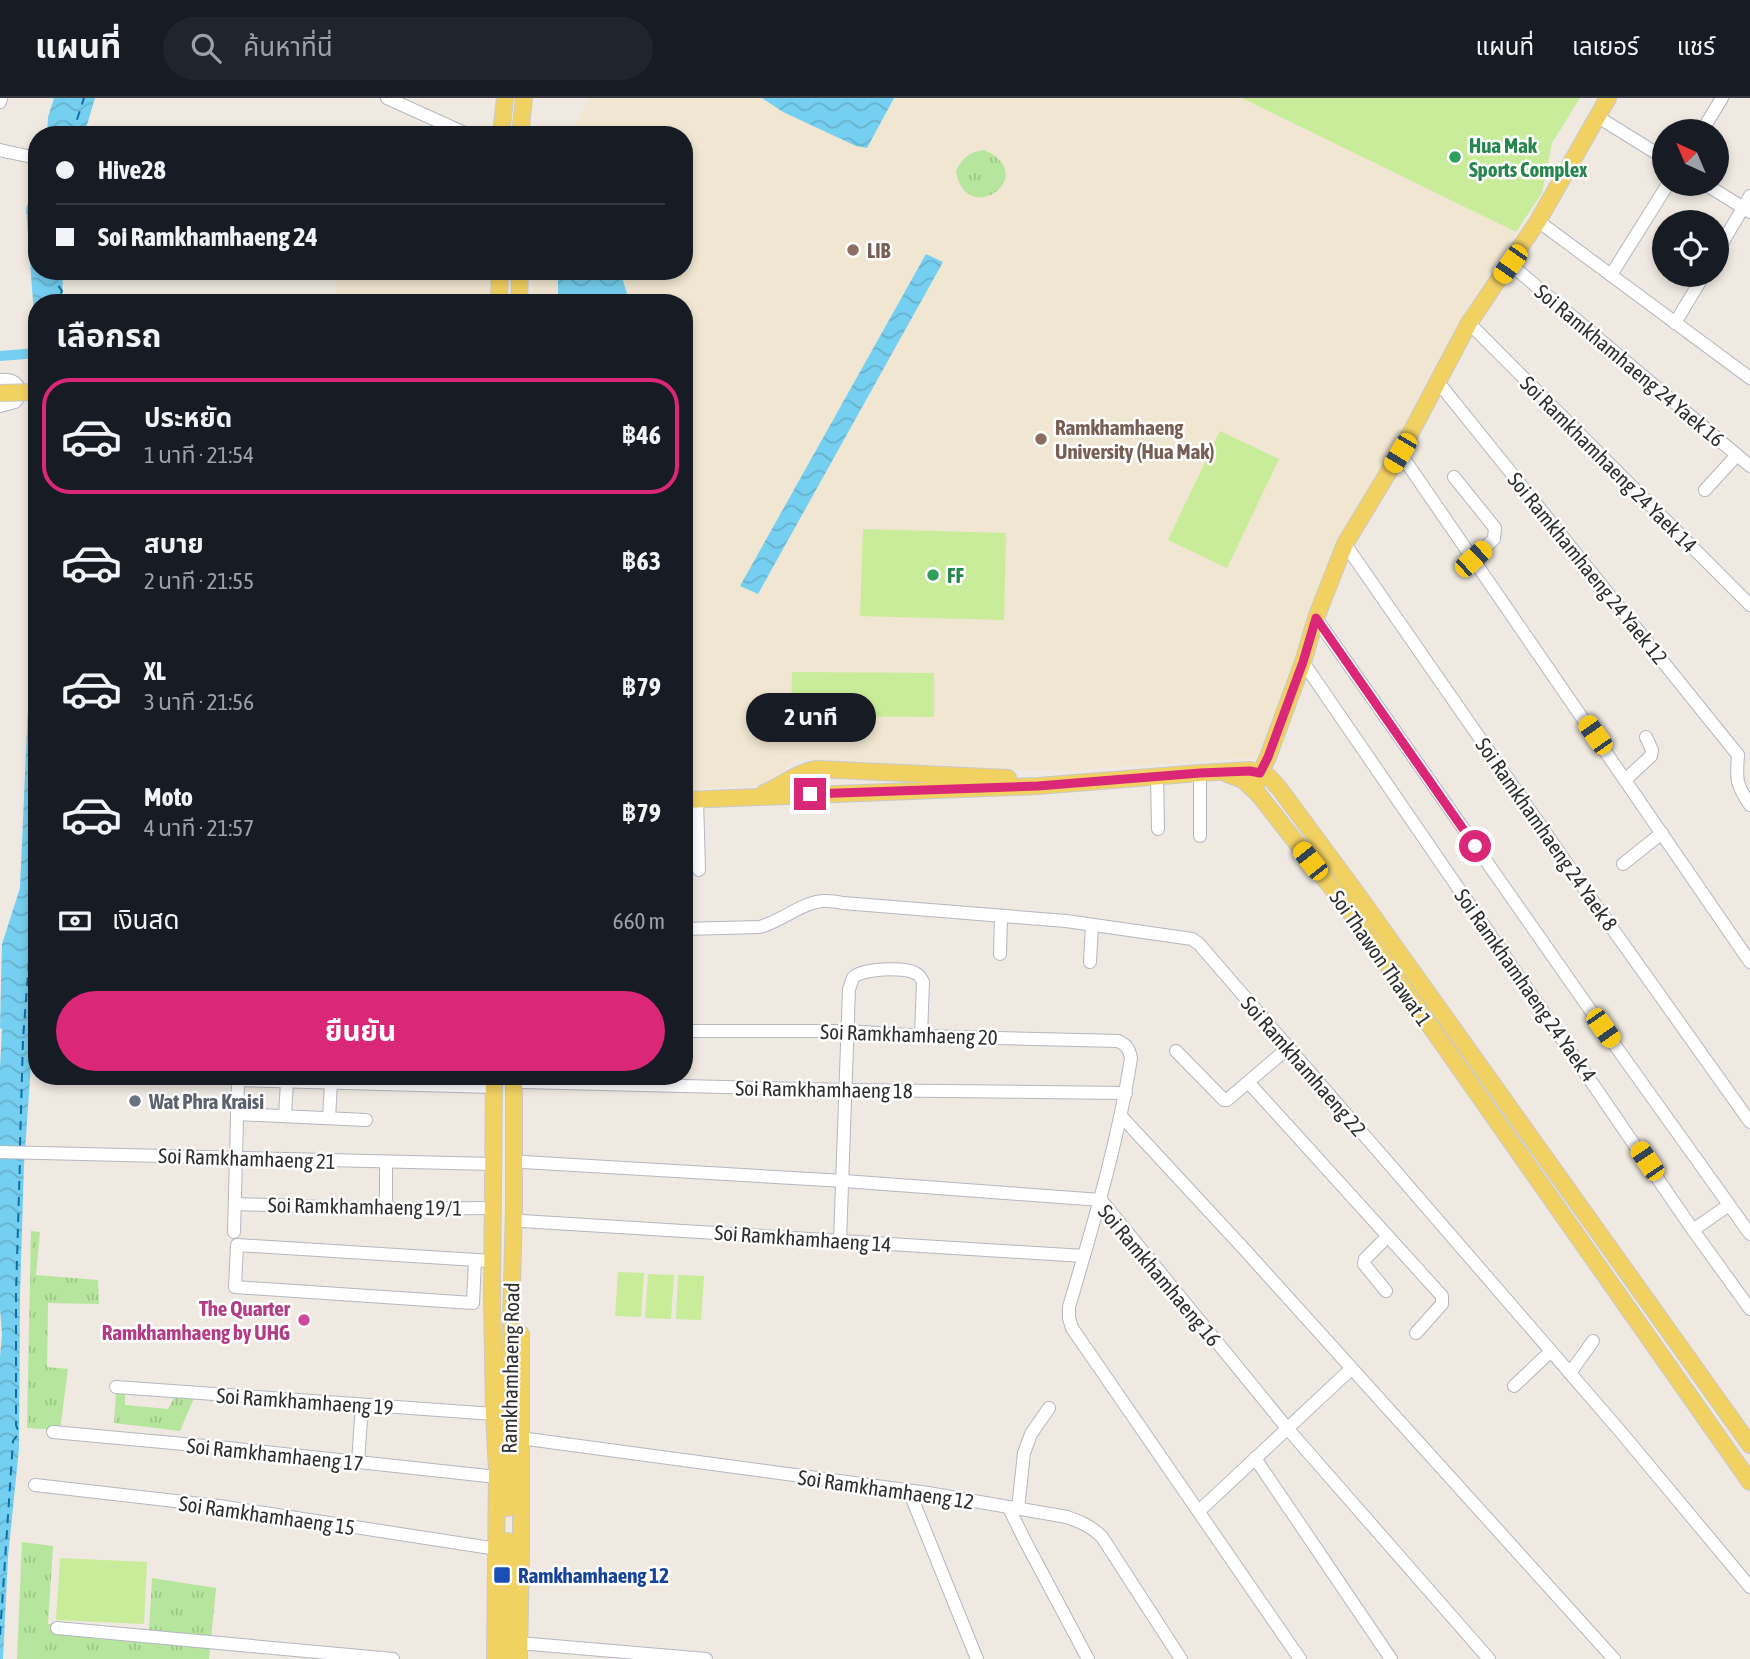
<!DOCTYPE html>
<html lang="th">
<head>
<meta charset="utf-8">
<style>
	:root { --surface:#171b24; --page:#20242c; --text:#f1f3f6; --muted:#9ea1a6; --line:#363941; --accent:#db2777 }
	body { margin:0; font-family:"Asap Condensed","Noto Sans Thai",sans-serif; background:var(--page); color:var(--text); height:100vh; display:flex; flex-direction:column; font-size:26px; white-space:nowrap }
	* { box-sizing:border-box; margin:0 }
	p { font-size:23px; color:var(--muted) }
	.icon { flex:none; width:38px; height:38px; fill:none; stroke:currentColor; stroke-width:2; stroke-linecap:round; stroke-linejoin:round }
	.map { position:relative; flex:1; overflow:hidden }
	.sheet { position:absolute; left:28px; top:196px; width:665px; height:791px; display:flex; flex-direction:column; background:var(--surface); border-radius:28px; box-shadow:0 4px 10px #0003 }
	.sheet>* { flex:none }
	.guide { position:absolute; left:28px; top:28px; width:665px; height:154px; border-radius:28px; box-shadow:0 4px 10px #0003; display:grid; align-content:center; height:154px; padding:0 28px; background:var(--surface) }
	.needle { width:46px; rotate:316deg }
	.tools { position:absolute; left:1652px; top:21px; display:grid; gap:14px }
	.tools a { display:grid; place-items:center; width:77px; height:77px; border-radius:50%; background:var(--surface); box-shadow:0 4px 10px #0003; font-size:35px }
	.end { position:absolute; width:32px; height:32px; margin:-16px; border:9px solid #db2777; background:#fff; box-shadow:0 0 0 4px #fff }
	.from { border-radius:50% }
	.bubble { position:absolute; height:49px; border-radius:24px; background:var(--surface); box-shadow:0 4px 10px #0003; font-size:23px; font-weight:700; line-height:49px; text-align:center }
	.car { position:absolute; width:21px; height:42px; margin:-21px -10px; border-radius:9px; box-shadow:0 0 5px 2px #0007; background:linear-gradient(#f5c518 24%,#345 0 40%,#f5c518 0 76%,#345 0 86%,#f5c518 0) }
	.guide b { display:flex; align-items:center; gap:24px; height:66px; font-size:26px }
	.guide b+b { border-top:2px solid var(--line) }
	.guide i { width:18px; height:18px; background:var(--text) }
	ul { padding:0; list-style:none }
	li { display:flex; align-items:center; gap:21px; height:116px; margin:0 14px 10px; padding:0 14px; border:4px solid transparent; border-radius:28px }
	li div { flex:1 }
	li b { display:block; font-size:26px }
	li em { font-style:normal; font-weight:700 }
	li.selected { border-color:var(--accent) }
	li>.icon { width:63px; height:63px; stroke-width:1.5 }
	h2 { padding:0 28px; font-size:32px; line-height:84px }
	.pay { display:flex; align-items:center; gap:18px; height:77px; padding:0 28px; font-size:26px }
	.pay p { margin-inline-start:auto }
	.button { display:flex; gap:14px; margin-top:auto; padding:14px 28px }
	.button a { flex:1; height:80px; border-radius:42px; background:var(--accent); color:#fff; font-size:28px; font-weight:700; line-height:80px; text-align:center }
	header { display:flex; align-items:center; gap:42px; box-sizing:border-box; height:98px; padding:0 35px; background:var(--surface); border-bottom:2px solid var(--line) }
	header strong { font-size:33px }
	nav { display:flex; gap:38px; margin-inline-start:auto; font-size:24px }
	.search { width:490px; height:63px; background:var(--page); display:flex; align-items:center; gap:18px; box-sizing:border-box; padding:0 24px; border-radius:38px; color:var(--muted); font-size:26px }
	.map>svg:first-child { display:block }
	.education { fill:#f0e6d1 }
	.grass { fill:url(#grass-tufts) }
	.pitch { fill:#c9ec9a }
	.water { fill:url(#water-waves) }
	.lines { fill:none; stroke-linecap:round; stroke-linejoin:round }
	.canal { stroke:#75cff0; stroke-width:10 }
	.ferry { stroke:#0d6fa3; stroke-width:2; stroke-dasharray:9 7; stroke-linecap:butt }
	.minor-casing { stroke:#b4b7c1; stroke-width:14 }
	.major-casing { stroke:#c9c9c9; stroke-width:18 }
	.minor { stroke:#fff; stroke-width:12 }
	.major { stroke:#f2d163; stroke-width:16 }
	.major-bridge-casing { stroke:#c9c9c9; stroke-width:18; stroke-linecap:butt }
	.major-bridge { stroke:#f2d163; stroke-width:16 }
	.route { stroke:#db2777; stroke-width:9 }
	.leisure-dot { fill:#2e9e5b; stroke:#fff; stroke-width:2.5 }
	.education-dot { fill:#8d6e63; stroke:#fff; stroke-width:2.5 }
	.worship-dot { fill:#6b7280; stroke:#fff; stroke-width:2.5 }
	.hotel-dot { fill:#d1479c; stroke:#fff; stroke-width:2.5 }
	.transit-dot { fill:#1a4fb4; stroke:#fff; stroke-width:2.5 }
	.labels { text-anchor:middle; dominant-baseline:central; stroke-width:5; stroke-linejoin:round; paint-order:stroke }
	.leisure-label { font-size:21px; font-weight:bold; fill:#27864d; stroke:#fff; text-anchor:start }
	.education-label { font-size:21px; font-weight:bold; fill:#785e54; stroke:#fff; text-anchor:start }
	.street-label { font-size:21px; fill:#2e2e2e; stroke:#fff }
	.worship-label { font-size:21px; font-weight:bold; fill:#5b616d; stroke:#fff; text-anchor:start }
	.hotel-label { font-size:21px; font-weight:bold; fill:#b23c85; stroke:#fff; text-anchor:end }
	.transit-label { font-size:21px; font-weight:bold; fill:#164399; stroke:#fff; text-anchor:start }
</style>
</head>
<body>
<header>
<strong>แผนที่</strong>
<div class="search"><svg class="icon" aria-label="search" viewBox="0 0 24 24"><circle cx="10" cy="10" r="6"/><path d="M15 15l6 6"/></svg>ค้นหาที่นี่</div>
<nav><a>แผนที่</a><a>เลเยอร์</a><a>แชร์</a></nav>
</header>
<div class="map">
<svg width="1750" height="1561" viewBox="0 0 1750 1561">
	<defs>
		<pattern id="grass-tufts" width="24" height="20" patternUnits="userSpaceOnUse" patternTransform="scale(1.75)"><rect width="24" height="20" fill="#b6e59e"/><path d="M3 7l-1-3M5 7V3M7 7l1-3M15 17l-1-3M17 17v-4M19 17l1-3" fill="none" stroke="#9dc588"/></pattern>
		<pattern id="water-waves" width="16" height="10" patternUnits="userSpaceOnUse" patternTransform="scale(1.75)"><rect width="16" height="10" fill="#75cff0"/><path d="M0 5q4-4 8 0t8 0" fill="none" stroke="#66b2ce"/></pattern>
	</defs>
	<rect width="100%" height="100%" fill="#efe9e1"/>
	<g class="education">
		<path d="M590,0h652l274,134 -47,72 -136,255 -47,136 -27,62 -184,13h-56l-224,-11 -23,26 -88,4v-486h-152l1,-32h151v-136h-114z"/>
		<path d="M336,173h158l-1,32h-159z"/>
	</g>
	<g class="grass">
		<path d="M984,52c59,26 -20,80 -28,20 8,-13 13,-18 28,-20z"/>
		<path d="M31,1133l9,1 -4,43 62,5 1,24 -51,-1 -1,64 21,2 -8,61 -33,-2z"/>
		<path d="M116,1295h9v12l43,4 6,-11h20l-14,33 -66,-8z"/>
		<path d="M22,1444l31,4 -5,78 101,5 3,-51 64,10 -7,71h-192z"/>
	</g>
	<g class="pitch">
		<path d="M1242,0h338l-28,45 -10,50 -26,39z"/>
		<path d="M1220,333l59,28 -52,109 -59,-28z"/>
		<path d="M863,431l143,4 -2,87 -144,-4z"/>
		<path d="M792,574l142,1v44l-143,-1z"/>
		<path d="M618,1174l26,1 -3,44 -26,-1z"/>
		<path d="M648,1176l26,1 -3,44 -26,-1z"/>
		<path d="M678,1177l26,1 -3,44 -25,-1z"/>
		<path d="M60,1460l87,4 -3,62 -88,-4z"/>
	</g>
	<g class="water">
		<path d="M54,0h41l-11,37h-37l1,-18z"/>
		<path d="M762,0h132l-27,50 -11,-2 -73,-34z"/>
		<path d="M37,82v91h26l-1,32h-25v675l-13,187 -4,129 -1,154 -11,109 -5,102h-3v-302l2,-23 -2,-26v-240l2,-39 -2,-1 2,-84 18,-56 14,-316 2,-77 -2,-180 -8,-107z"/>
		<path d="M926,156l17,8 -185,332 -18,-8z"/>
		<path d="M558,173h62l10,32h-72z"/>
	</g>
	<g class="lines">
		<path class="canal" d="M0,258l37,-3"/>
		<g class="ferry">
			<path d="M72,37l12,-37"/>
			<path d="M55,173v10l7,10 -6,12"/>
			<path d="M20,1048l3,-107 14,-181"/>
			<path d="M0,1537l13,-194 6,-8 -3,-8v-131l4,-135"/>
		</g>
		<g class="minor-casing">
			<g id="minor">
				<path d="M387,0l82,37"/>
				<path d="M0,4l1,-4"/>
				<path d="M1598,19l66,41"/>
				<path d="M1702,33l20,-33"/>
				<path d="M0,52l32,7"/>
				<path d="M1705,86l45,28"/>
				<path d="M1538,123l212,157"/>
				<path d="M1717,154l33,-56"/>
				<path d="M1510,166l240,202"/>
				<path d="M1611,177l57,-91"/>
				<path d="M1469,225l281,282"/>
				<path d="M1675,225l29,-48"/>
				<path d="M0,282c11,-1 20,2 20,15l-5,7 -15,4"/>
				<path d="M1438,284l300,373"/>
				<path d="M1400,355l350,509"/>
				<path d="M1454,379l41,51 -1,11 -21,20"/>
				<path d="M1705,392l32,-35"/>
				<path d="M1345,446l252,363 153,215"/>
				<path d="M1316,520l303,433 131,183"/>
				<path d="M1303,564l390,568 57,79"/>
				<path d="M1738,657c-2,25 -2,29 12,50"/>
				<path d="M1200,675v63"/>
				<path d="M1157,678l1,53"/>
				<path d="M1625,682l26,-24 1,-6 -6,-13"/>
				<path d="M697,701l2,71"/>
				<path d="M1623,766l39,-31"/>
				<path d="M684,831l75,-2c23,-5 44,-27 68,-26 5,0 11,1 16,2l223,18 126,18 7,5 421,487 130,156"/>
				<path d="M1000,856l1,-37"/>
				<path d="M1090,864l2,-37"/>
				<path d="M684,933h164l73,5 197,5c9,4 11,8 13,17 -13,85 -38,167 -62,249v11l3,10 228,331"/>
				<path d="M1176,953l48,49h3l61,-52"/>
				<path d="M523,984l324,8 279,3"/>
				<path d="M1249,985l193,213v8l-26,29"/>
				<path d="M237,1016l129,6"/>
				<path d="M285,1018l2,-34"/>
				<path d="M1121,1018l124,134 369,409"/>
				<path d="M329,1020l2,-35"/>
				<path d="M0,1054l493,12"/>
				<path d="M386,1064v47"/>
				<path d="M523,1064l321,19 257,19 186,228 202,231"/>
				<path d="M236,1106l150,5 107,-1"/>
				<path d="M522,1123l562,35"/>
				<path d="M1693,1132l36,-25"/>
				<path d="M234,1134l4,-152 256,7"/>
				<path d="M840,1143l9,-252c1,-1 3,-10 4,-11 8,-10 52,-11 62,-5 6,3 5,4 8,9l-2,54"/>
				<path d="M475,1162l-2,43 -238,-16 2,-42 255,16"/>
				<path d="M1386,1193l-22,-27 1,-5 22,-22"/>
				<path d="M1570,1275l23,-32"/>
				<path d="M1514,1288l37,-35"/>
				<path d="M116,1289l378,27"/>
				<path d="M53,1334l175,16 269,29"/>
				<path d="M520,1340l408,55 139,24c14,5 24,9 35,20l79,122"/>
				<path d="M1255,1360l136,201"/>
				<path d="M358,1364l4,-57"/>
				<path d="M35,1387l184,21 278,43"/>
				<path d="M909,1393l68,168"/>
				<path d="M1009,1410l14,29 65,122"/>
				<path d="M1018,1411l6,-56 7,-19 18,-26"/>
				<path d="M1199,1413l152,-142"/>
				<path d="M57,1530l336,31"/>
				<path d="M519,1545l187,16"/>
			</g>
		</g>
		<g class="major-casing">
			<g id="major">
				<path d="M501,37l4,-37"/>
				<path d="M520,37l4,-37"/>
				<path d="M499,205l1,-32"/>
				<path d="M519,205l1,-32"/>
				<path d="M1227,676l16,6 16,15 86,110 405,577"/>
				<path d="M1257,685l3,-10 8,-16 35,-95 13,-44 29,-74 55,-91 69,-130 69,-102 70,-123"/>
				<path d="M764,695c21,-8 29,-20 53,-24l191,9"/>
				<path d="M684,702l354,-14 162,-13 50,-3 10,3 9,4 10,11 79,107 392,550"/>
				<path d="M494,978l-2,221 2,117 3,56 -2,189"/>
				<path d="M508,1410v-73l6,-227v-132"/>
				<path d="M508,1561v-118"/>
				<path d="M519,1561l2,-108v-217"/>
			</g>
		</g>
		<use href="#minor" class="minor"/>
		<use href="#major" class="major"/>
		<g class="major-bridge-casing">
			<path id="major-bridge" d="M0,295l37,-1"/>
		</g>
		<use href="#major-bridge" class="major-bridge"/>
	</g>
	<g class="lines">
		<path class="route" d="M810,696l228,-8 162,-13 50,-2 10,2 8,-16 35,-95 13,-44 159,228"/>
	</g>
	<g class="leisure-dot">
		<circle cx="1455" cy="59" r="7"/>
		<circle cx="933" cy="477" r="7"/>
	</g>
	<g class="education-dot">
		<circle cx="853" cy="152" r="7"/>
		<circle cx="1041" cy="341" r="7"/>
	</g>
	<circle class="worship-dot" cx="135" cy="1003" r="7"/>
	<circle class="hotel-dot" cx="304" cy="1222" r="7"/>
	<rect class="transit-dot" x="493" y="1468" width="18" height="18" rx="3.5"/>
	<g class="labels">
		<g class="leisure-label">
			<text x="1469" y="47">Hua Mak<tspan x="1469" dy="24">Sports Complex</tspan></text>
			<text x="947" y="477">FF</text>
		</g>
		<g class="education-label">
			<text x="867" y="152">LIB</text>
			<text x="1055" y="329">Ramkhamhaeng<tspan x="1055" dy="24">University (Hua Mak)</tspan></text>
		</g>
		<g class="street-label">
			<text transform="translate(1630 267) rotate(40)">Soi Ramkhamhaeng 24 Yaek 16</text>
			<text transform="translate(1609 366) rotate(45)">Soi Ramkhamhaeng 24 Yaek 14</text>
			<text transform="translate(1588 470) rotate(51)">Soi Ramkhamhaeng 24 Yaek 12</text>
			<text transform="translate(1547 736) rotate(55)">Soi Ramkhamhaeng 24 Yaek 8</text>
			<text transform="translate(1381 860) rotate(55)">Soi Thawon Thawat 1</text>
			<text transform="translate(1526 887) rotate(55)">Soi Ramkhamhaeng 24 Yaek 4</text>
			<text transform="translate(909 936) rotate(2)">Soi Ramkhamhaeng 20</text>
			<text transform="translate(1304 968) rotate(49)">Soi Ramkhamhaeng 22</text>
			<text transform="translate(824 991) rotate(1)">Soi Ramkhamhaeng 18</text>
			<text transform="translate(247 1060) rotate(2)">Soi Ramkhamhaeng 21</text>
			<text transform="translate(365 1108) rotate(1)">Soi Ramkhamhaeng 19/1</text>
			<text transform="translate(803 1140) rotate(4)">Soi Ramkhamhaeng 14</text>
			<text transform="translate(1160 1177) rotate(50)">Soi Ramkhamhaeng 16</text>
			<text transform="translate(510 1270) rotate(-89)">Ramkhamhaeng Road</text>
			<text transform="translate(305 1303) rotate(4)">Soi Ramkhamhaeng 19</text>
			<text transform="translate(275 1356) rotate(6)">Soi Ramkhamhaeng 17</text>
			<text transform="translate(886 1391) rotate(8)">Soi Ramkhamhaeng 12</text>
			<text transform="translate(267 1417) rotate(8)">Soi Ramkhamhaeng 15</text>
		</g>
		<g class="worship-label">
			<text x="149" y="1003">Wat Phra Kraisi</text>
		</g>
		<g class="hotel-label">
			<text x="290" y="1210">The Quarter<tspan x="290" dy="24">Ramkhamhaeng by UHG</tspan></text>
		</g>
		<g class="transit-label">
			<text x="518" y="1477">Ramkhamhaeng 12</text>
		</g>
	</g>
</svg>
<div class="tools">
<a><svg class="needle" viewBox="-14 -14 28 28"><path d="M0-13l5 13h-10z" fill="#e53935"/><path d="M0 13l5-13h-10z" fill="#9ea1a6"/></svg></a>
<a><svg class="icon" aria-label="locate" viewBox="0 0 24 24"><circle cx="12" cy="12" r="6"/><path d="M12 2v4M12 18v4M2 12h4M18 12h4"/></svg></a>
</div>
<i class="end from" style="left:1475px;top:748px"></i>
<i class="end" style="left:810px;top:696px"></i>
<div class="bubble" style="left:746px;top:595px;width:130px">2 นาที</div>
<i class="car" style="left:1510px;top:166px;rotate:215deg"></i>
<i class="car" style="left:1400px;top:355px;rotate:211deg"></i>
<i class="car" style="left:1473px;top:461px;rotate:47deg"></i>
<i class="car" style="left:1595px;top:637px;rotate:325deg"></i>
<i class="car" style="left:1310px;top:763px;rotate:322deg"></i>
<i class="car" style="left:1603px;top:930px;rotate:145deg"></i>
<i class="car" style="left:1647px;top:1063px;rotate:326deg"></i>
<div class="guide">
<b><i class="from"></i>Hive28</b>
<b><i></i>Soi Ramkhamhaeng 24</b>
</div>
<section class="sheet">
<h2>เลือกรถ</h2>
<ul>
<li class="selected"><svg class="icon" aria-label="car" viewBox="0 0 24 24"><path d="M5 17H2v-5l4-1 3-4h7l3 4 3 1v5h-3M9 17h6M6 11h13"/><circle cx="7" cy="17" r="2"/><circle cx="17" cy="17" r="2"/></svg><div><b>ประหยัด</b><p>1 นาที · 21:54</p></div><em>฿46</em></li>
<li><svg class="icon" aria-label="car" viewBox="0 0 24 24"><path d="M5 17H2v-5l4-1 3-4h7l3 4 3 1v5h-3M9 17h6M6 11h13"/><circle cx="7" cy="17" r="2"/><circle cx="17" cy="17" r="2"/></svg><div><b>สบาย</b><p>2 นาที · 21:55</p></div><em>฿63</em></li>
<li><svg class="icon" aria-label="car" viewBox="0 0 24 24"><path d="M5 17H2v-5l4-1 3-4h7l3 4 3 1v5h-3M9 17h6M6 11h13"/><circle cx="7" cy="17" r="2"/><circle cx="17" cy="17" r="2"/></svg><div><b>XL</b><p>3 นาที · 21:56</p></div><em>฿79</em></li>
<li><svg class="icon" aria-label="car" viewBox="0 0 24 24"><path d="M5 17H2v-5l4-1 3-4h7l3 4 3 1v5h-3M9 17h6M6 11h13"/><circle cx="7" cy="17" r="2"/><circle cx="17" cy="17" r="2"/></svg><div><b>Moto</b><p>4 นาที · 21:57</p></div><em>฿79</em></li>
</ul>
<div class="pay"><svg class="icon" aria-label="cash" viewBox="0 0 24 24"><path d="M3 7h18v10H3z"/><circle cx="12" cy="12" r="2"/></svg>เงินสด<p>660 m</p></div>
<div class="button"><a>ยืนยัน</a></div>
</section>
</div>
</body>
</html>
